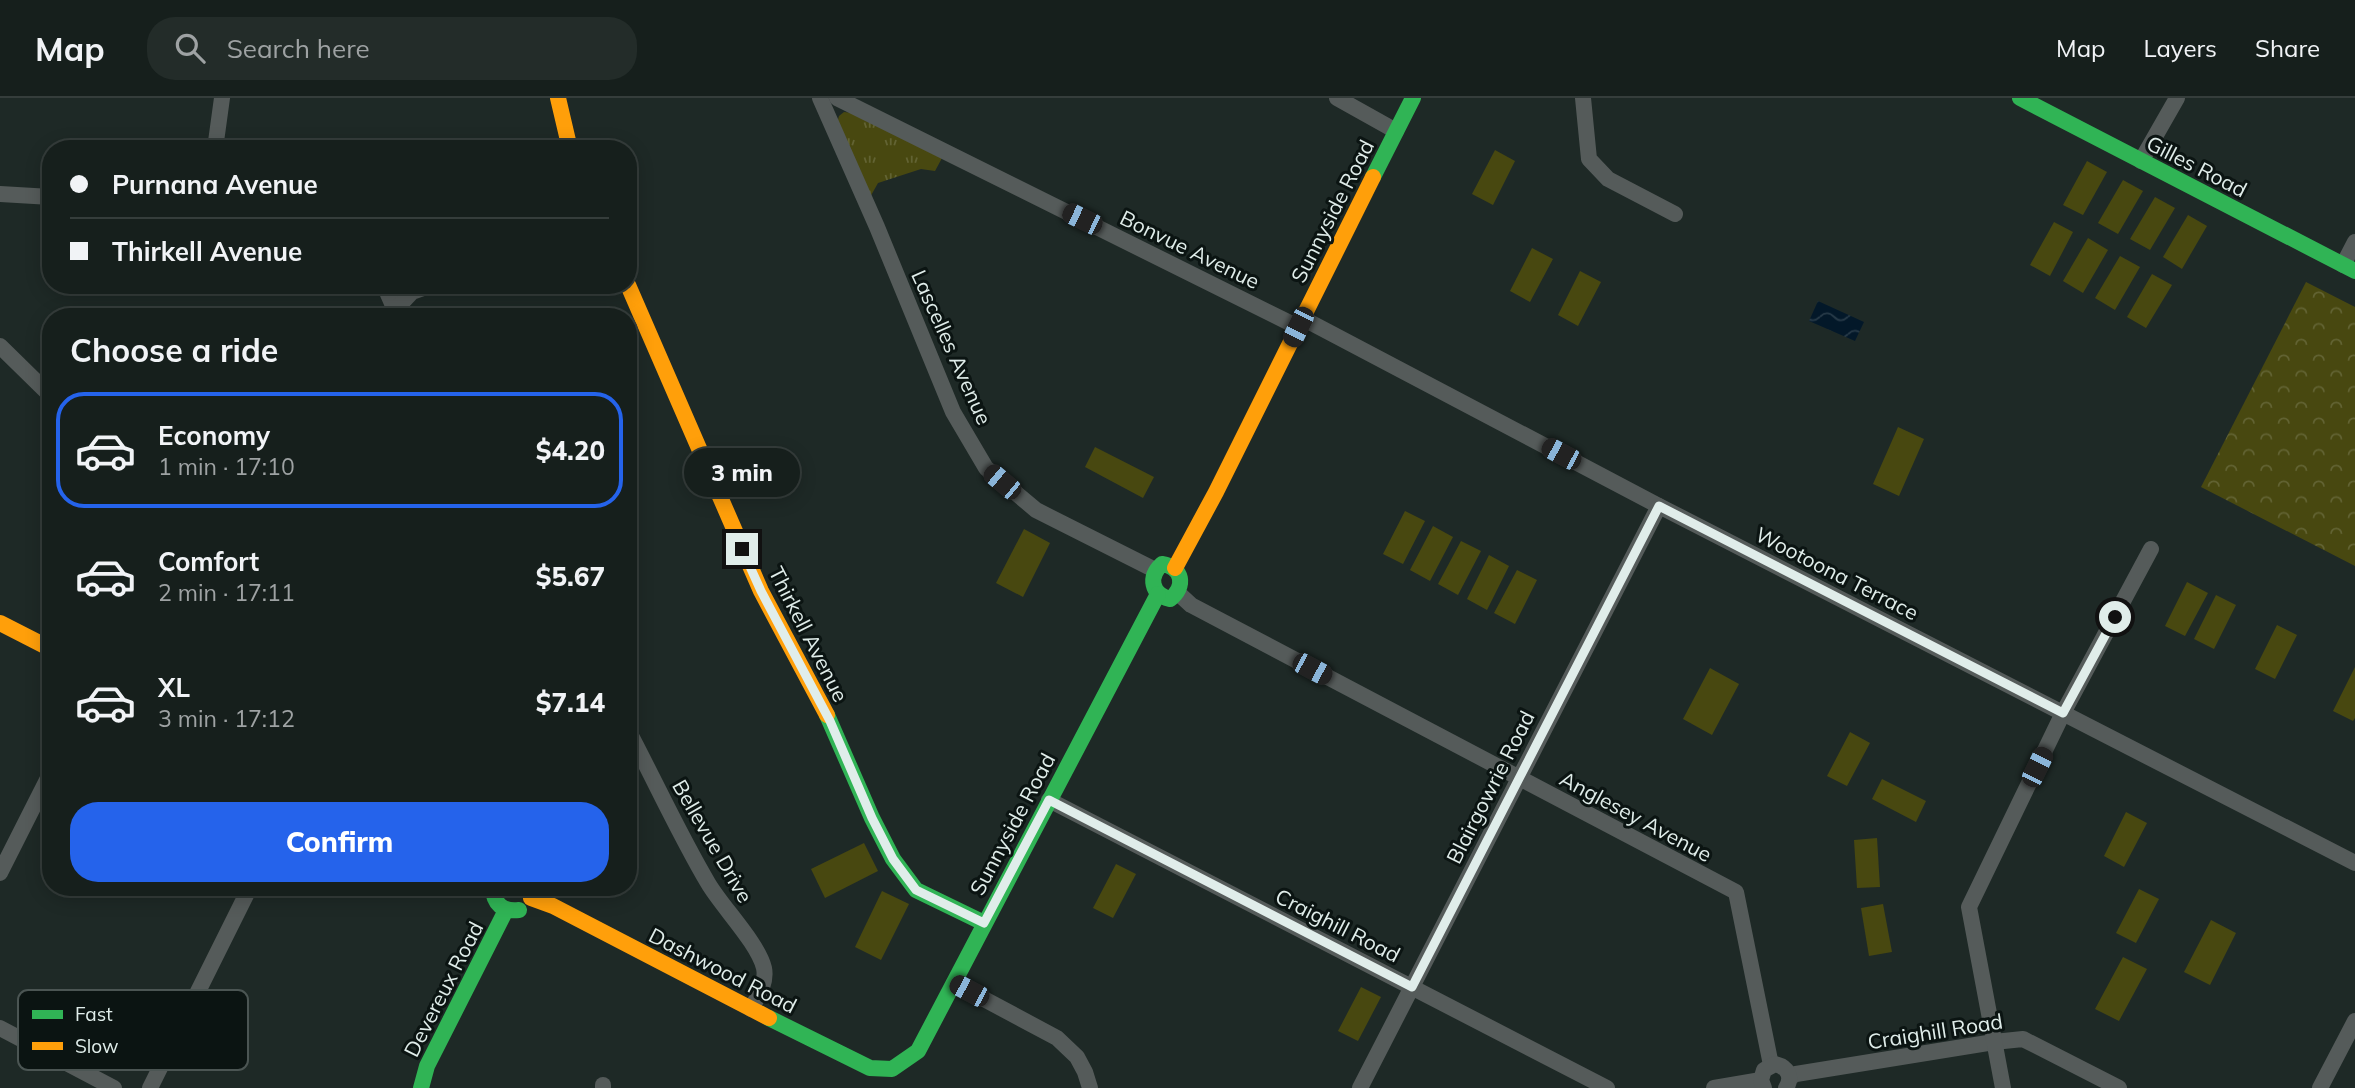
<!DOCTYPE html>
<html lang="en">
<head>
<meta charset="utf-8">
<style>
	:root { --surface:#161f1c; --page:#232c29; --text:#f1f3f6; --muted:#9ea2a3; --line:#353d3b; --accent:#2563eb }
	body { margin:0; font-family:Mulish,sans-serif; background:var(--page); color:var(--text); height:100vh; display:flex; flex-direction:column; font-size:26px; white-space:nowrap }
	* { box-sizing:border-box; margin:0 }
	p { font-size:23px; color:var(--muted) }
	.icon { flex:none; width:38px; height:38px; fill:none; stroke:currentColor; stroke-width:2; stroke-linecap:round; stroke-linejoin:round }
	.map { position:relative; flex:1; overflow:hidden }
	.sheet { position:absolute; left:42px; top:210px; width:595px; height:588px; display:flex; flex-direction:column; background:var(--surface); border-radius:28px; box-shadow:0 4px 18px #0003,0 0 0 2px var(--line) }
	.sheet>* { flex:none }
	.guide { position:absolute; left:42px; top:42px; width:595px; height:154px; border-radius:28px; box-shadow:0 4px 18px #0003,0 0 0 2px var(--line); display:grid; align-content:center; height:154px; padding:0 28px; background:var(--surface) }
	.end { position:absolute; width:32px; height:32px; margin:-16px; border:9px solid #e0edea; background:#111; box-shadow:0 0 0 4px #111 }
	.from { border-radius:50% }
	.bubble { position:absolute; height:49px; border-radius:24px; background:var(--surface); box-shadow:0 4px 18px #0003,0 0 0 2px var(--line); font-size:23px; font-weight:800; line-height:49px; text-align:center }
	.car { position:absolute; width:21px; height:42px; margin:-21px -10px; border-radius:9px; box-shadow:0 0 5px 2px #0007; background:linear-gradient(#222 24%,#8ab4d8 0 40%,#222 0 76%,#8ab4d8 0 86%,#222 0) }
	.guide b { display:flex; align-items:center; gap:24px; height:66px; font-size:26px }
	.guide b+b { border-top:2px solid var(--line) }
	.guide i { width:18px; height:18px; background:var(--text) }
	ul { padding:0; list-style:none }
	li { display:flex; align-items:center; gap:21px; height:116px; margin:0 14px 10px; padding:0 14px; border:4px solid transparent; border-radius:28px }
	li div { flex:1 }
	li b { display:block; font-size:26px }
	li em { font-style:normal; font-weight:800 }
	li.active { border-color:var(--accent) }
	li>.icon { width:63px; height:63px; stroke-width:1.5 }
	h2 { padding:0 28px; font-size:32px; line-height:84px }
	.action { display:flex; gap:14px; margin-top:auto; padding:14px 28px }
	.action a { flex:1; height:80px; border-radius:28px; background:var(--accent); color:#fff; font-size:28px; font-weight:800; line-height:80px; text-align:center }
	header { display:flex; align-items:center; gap:42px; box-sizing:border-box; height:98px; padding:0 35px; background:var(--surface); border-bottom:2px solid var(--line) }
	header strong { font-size:33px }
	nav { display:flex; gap:38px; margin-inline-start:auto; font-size:24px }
	.search { width:490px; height:63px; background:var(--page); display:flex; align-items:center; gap:18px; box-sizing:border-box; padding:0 24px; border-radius:28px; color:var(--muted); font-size:26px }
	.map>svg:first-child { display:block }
	.grass { fill:url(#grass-tufts) }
	.park { fill:url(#park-crowns) }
	.pitch { fill:#484810 }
	.water { fill:url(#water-waves) }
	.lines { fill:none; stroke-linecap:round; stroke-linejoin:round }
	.street { stroke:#555b5a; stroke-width:16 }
	.fast { stroke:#30b455; stroke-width:16 }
	.slow { stroke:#ff9f0a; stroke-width:16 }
	.route { stroke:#e0edea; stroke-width:9 }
	.labels { text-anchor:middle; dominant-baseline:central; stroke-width:6; stroke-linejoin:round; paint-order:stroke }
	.street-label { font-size:21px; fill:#e0edea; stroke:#0b1412 }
	.key { fill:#0b1412; stroke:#4b5553; stroke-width:2 }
	.key-label { font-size:19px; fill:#e0edea }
</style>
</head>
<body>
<header>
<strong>Map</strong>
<div class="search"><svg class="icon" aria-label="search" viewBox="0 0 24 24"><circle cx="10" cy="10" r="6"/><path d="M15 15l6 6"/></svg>Search here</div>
<nav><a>Map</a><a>Layers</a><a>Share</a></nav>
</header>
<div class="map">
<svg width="2355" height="990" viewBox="0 0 2355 990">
	<defs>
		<pattern id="grass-tufts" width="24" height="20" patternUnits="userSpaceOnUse" patternTransform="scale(1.75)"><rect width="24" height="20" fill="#484810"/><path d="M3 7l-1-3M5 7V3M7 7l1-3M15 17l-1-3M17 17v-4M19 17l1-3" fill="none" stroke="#626333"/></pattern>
		<pattern id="park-crowns" width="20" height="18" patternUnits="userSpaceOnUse" patternTransform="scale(1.75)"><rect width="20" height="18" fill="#484810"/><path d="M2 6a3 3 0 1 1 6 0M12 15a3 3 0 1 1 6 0" fill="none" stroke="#626333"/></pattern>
		<pattern id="water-waves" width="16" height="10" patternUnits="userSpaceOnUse" patternTransform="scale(1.75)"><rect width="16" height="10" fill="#031829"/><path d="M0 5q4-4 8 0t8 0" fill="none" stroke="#273a48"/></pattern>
	</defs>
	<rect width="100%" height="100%" fill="#1e2926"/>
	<path class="grass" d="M844,14l8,1 90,45 -7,13 -14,-2 -43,14 -9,16 -32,-76 2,-7z"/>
	<path class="park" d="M2306,184l49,25v259l-154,-79z"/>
	<g class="pitch">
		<path d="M1495,52l20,11 -22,44 -21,-11z"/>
		<path d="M2087,63l20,11 -24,43 -20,-10z"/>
		<path d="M2123,82l20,11 -25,43 -20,-11z"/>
		<path d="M2155,99l20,11 -25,42 -20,-11z"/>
		<path d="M2188,117l19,11 -25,43 -19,-12z"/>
		<path d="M2054,124l19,10 -23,44 -20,-11z"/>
		<path d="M2088,140l20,12 -25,43 -20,-12z"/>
		<path d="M1532,150l21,11 -23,43 -20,-11z"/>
		<path d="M2120,158l20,11 -25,43 -20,-12z"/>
		<path d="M1580,173l21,11 -23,44 -20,-11z"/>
		<path d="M2152,176l20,11 -26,43 -19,-11z"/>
		<path d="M1898,329l26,12 -25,57 -26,-12z"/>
		<path d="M1095,349l59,30 -11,21 -58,-31z"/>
		<path d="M1405,413l20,10 -22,43 -20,-10z"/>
		<path d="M1433,428l20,11 -23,44 -20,-11z"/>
		<path d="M1024,431l26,14 -27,54 -27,-14z"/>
		<path d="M1461,443l20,10 -23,44 -20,-11z"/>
		<path d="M1489,457l20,11 -22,44 -20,-11z"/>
		<path d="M1517,472l20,10 -22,44 -21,-11z"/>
		<path d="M2187,484l21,11 -23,43 -20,-10z"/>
		<path d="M2216,497l20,10 -22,44 -20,-10z"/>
		<path d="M2277,527l20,10 -22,44 -20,-10z"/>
		<path d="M2355,569v51l-2,3 -20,-10z"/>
		<path d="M1710,570l29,16 -27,51 -29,-16z"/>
		<path d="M1850,634l20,11 -23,43 -20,-10z"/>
		<path d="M1882,681l44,22 -10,21 -44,-23z"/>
		<path d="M2126,714l21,11 -23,44 -20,-11z"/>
		<path d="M1877,740l3,49 -23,1 -3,-48z"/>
		<path d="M864,745l14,28 -53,27 -14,-29z"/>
		<path d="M1116,766l20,10 -23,44 -20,-10z"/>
		<path d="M2139,791l20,10 -23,44 -20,-10z"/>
		<path d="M882,793l27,13 -28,56 -26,-13z"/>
		<path d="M1883,806l9,48 -23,4 -8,-48z"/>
		<path d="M2211,822l25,13 -26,52 -26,-13z"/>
		<path d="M2123,859l24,12 -28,52 -24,-12z"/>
		<path d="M1361,889l20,10 -23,44 -20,-10z"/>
	</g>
	<path class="water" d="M1818,203l46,21 -9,19 -46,-20z"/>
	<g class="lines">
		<g class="street">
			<path d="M820,0l57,129 76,185 33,56 50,42 119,60"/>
			<path d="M837,0l461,229"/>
			<path d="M1337,0l59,33"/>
			<path d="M1583,0l6,61 19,20 67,35"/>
			<path d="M215,51l7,-51"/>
			<path d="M2141,63l36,-63"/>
			<path d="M0,96l51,3"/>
			<path d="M2343,167l12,-23"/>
			<path d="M384,187l14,32"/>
			<path d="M395,212l17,-18 20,-7"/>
			<path d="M1302,220l357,188 696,357"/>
			<path d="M0,248l51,50"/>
			<path d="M1178,495l13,12 545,287 35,173"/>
			<path d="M628,632c27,51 51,104 80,153 14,24 50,60 56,85 3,15 -6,28 -13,41"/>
			<path d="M1049,702l558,288"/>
			<path d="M0,775l51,-101"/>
			<path d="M954,885l103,55 20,19 8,15 5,16"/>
			<path d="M0,930l114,60"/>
			<path d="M1790,979l6,-3 198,-32 29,-3 96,49"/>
			<path d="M603,987v3"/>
			<path d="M150,990l100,-201"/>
			<path d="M1360,990l299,-582"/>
			<path d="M1714,990l47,-8"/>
			<path d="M1764,990l-3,-8 3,-10 11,-6c13,3 18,13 11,24"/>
			<path d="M2003,990l-34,-181 94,-194 88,-164"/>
			<path d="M2320,990l35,-67"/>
		</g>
		<g class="fast">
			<path d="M2020,0l335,173"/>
			<path d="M1373,79l40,-79"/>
			<path d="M1162,466c21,3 24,23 8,35 -19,-5 -22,-22 -8,-35z"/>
			<path d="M827,617l45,103 21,41 23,31 68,33"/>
			<path d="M493,789c0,17 10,25 26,23"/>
			<path d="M769,920l101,50 22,1 26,-18 240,-457"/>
			<path d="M421,990l6,-22 79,-156"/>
		</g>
		<g class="slow">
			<path d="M558,0l12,51"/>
			<path d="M628,187l133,306 66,124"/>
			<path d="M1175,470l41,-76 157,-315"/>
			<path d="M0,525l51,26"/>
			<path d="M531,800l22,8 216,112"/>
		</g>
	</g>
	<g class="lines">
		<path class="route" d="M742,451l19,42 69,130 42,97 21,41 23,31 68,33 65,-123 363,187 247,-481 404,207 52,-96"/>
	</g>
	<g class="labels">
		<g class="street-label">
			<text transform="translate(2197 68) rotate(27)">Gilles Road</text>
			<text transform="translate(1332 113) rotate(-63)">Sunnyside Road</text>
			<text transform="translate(1190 151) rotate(26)">Bonvue Avenue</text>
			<text transform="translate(952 249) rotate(66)">Lascelles Avenue</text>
			<text transform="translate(1837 475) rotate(27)">Wootoona Terrace</text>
			<text transform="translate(809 536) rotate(63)">Thirkell Avenue</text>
			<text transform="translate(1490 689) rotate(-63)">Blairgowrie Road</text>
			<text transform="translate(1636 718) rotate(28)">Anglesey Avenue</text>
			<text transform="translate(1012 726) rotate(-62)">Sunnyside Road</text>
			<text transform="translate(713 743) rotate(60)">Bellevue Drive</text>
			<text transform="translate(1338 827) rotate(27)">Craighill Road</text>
			<text transform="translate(723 872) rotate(27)">Dashwood Road</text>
			<text transform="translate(443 891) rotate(-63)">Devereux Road</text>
			<text transform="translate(1935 933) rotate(-9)">Craighill Road</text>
		</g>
	</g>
	<rect x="18" y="892" width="230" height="80" rx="10" class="key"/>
	<rect x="32" y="912" width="31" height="9" fill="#30b455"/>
	<rect x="32" y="944" width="31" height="8" fill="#ff9f0a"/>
	<g class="key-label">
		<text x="75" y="923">Fast</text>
		<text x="75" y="955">Slow</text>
	</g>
</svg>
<i class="end from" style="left:2115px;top:519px"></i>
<i class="end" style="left:742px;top:451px"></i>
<div class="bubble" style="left:684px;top:350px;width:116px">3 min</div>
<i class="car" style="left:1082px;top:121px;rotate:296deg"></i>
<i class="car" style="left:1298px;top:229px;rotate:206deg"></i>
<i class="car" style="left:1561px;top:356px;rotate:298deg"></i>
<i class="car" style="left:1002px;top:384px;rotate:310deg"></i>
<i class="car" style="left:1312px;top:571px;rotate:118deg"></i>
<i class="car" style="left:2037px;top:669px;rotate:26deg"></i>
<i class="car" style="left:969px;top:893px;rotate:298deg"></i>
<div class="guide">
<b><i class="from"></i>Purnana Avenue</b>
<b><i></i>Thirkell Avenue</b>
</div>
<section class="sheet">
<h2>Choose a ride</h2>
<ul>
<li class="active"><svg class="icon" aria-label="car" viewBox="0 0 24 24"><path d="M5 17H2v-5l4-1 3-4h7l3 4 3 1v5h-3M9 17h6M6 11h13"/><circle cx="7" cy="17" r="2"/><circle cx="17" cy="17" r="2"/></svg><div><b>Economy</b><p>1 min · 17:10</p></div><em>$4.20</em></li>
<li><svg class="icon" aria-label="car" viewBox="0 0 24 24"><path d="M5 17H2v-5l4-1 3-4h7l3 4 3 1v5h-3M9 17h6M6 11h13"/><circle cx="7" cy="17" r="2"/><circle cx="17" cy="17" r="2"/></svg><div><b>Comfort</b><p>2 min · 17:11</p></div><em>$5.67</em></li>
<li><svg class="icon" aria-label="car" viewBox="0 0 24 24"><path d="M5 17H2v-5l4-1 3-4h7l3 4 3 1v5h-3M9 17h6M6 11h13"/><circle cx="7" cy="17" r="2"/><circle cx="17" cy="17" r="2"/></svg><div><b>XL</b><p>3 min · 17:12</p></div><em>$7.14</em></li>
</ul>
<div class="action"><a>Confirm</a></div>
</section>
</div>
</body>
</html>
